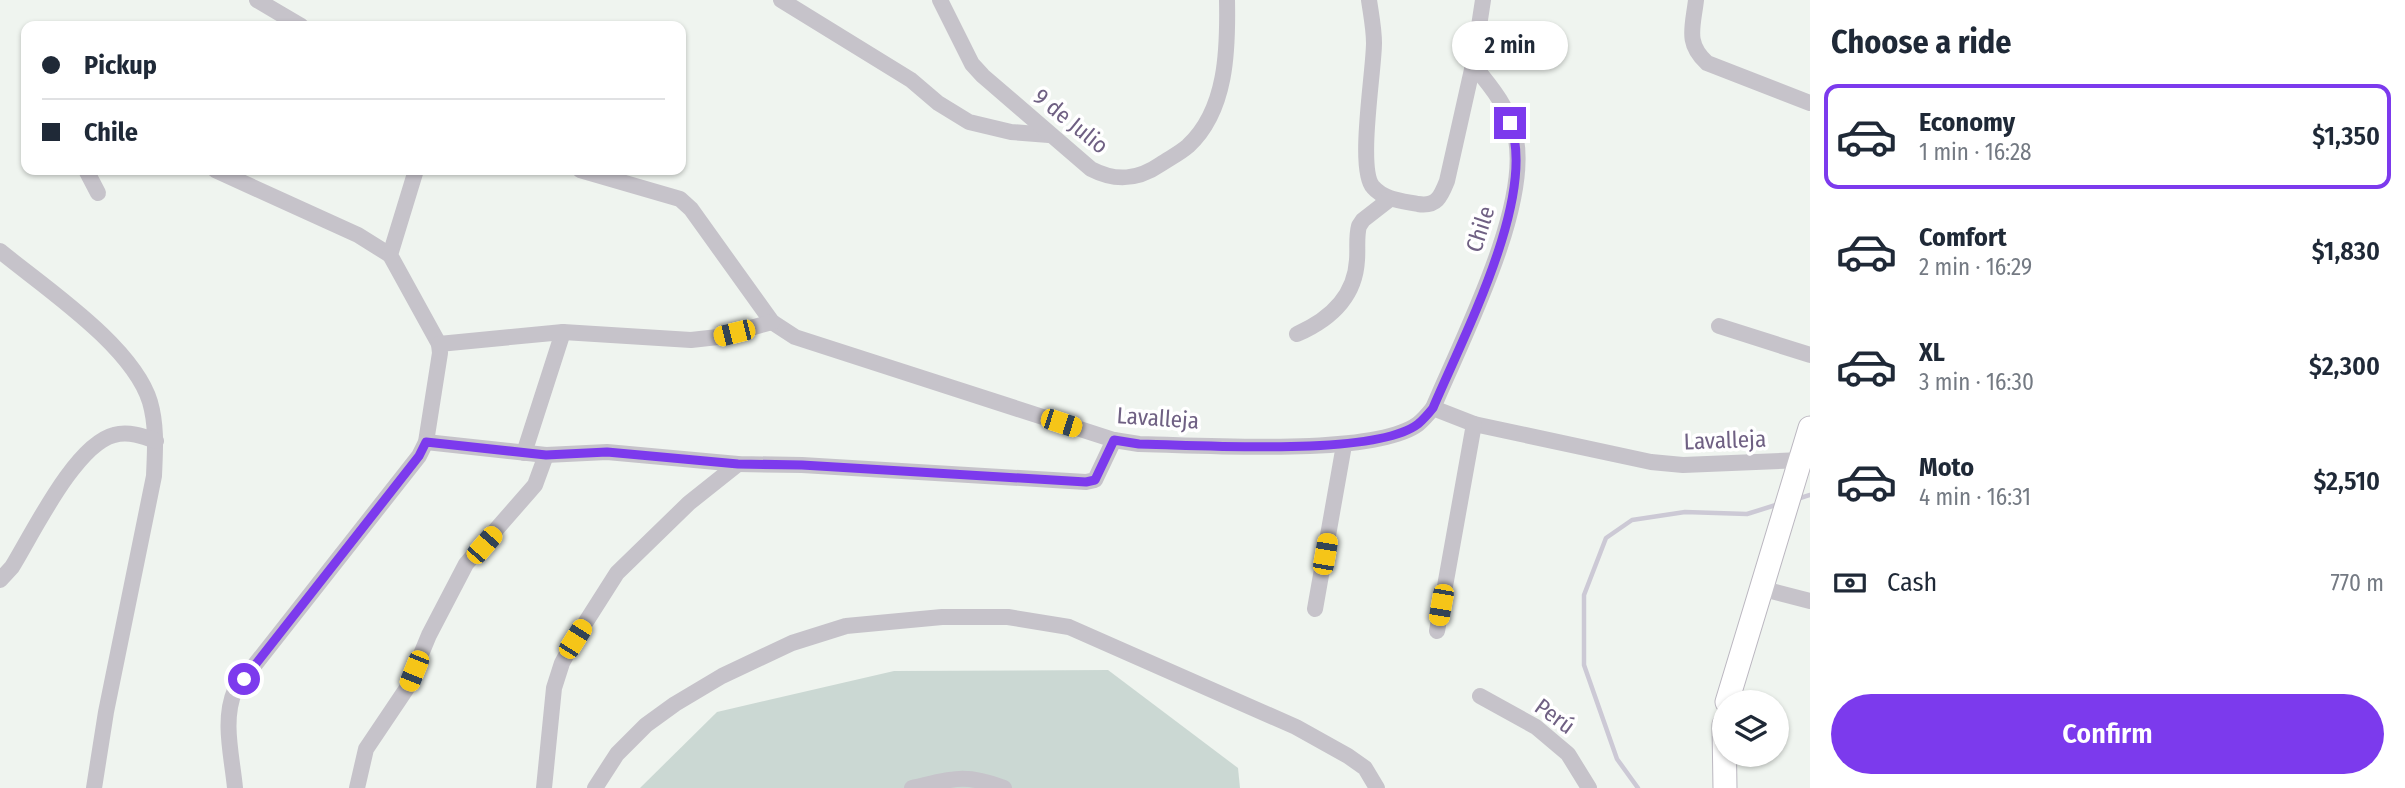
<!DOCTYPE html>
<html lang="en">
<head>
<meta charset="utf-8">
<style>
	:root { --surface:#fff; --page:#f2f2f3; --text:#1f2937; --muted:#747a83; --line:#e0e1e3; --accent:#7c3aed }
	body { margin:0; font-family:"Fira Sans Condensed",sans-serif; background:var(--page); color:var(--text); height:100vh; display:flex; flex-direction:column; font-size:26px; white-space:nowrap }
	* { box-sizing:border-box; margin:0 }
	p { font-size:23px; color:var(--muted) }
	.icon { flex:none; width:38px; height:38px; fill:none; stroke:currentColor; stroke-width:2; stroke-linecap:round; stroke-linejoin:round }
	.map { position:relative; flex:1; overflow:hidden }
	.sheet { display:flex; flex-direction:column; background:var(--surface); width:595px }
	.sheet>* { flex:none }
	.top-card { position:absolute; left:21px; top:21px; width:665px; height:154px; border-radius:14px; box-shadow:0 2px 5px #0004; display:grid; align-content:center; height:154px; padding:0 21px; background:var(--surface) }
	.buttons { position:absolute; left:1712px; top:690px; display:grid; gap:14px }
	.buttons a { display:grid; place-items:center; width:77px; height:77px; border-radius:50%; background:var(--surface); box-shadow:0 2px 5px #0004; font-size:35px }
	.end { position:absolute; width:32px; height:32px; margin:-16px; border:9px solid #7c3aed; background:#fff; box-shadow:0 0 0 4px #fff }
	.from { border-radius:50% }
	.bubble { position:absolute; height:49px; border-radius:24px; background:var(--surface); box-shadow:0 2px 5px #0004; font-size:23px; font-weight:600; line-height:49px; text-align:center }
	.car { position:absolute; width:21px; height:42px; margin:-21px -10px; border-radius:9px; box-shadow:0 0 5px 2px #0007; background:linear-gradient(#f5c518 24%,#345 0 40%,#f5c518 0 76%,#345 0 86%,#f5c518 0) }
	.top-card b { display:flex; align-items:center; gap:24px; height:66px; font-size:26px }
	.top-card b+b { border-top:2px solid var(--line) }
	.top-card i { width:18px; height:18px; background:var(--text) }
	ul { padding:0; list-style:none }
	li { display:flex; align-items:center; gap:21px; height:105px; margin:0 14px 10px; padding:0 7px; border:4px solid transparent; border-radius:14px }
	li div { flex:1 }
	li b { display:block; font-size:26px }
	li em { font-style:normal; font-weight:600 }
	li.current { border-color:var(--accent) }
	li>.icon { width:63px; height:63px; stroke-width:1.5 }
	h2 { padding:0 21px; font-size:32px; line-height:84px }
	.pay { display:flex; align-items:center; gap:18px; height:77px; padding:0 21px; font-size:26px }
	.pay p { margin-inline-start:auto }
	.action { display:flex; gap:14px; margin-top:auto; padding:14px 21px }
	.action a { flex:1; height:80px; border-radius:42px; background:var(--accent); color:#fff; font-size:28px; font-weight:600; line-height:80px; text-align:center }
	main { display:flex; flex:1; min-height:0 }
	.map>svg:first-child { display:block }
	.green { fill:#cbd8d3 }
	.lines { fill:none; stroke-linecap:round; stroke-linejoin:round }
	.stream { stroke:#ccc9d5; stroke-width:4.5 }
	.secondary-casing { stroke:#bbb7c0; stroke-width:25 }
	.street { stroke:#c6c3ca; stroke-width:16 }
	.secondary { stroke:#fff; stroke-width:23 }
	.route { stroke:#7c3aed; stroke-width:9 }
	.labels { text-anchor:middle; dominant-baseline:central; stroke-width:7; stroke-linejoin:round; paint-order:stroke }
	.street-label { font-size:23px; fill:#6f6083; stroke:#fff }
</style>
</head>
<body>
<main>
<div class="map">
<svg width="1810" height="788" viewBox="0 0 1810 788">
	<rect width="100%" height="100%" fill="#eff4ef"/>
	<path class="green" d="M1108,670l130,98 2,20h-600l77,-76 177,-41z"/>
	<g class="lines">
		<g class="stream">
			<path d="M1797,499l13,-4"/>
			<path d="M1638,788l-21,-29 -33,-94v-70l22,-57 26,-18 53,-8 62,2 32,-10"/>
		</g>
		<g class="secondary-casing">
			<g id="secondary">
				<path d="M1727,702l83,-274"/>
				<path d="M1724,725l1,63"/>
			</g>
		</g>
		<g class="street">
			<path d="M257,0l44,26"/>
			<path d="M781,0l130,80 27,23 31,19 42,10 38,3"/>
			<path d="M940,0l32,64 11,12 108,93c25,13 47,11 70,-5 9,-6 19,-11 27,-18 39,-36 40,-97 39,-146"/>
			<path d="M1369,0c2,14 5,29 5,43 0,28 -17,126 -1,144 11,13 30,14 45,17 19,3 23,-8 29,-23l26,-116 10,-65"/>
			<path d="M1696,0c-3,27 -11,43 11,63l103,40"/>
			<path d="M86,170l12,23"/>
			<path d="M215,170l143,65 32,20"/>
			<path d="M416,170l-26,85 49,89"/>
			<path d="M580,170l100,29 11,10 81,113 23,15 319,103 25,4c60,1 235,13 279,-20 6,-5 11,-11 15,-16l41,16 177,38 32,3 118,-5"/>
			<path d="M0,251c45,37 133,95 150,151 7,24 5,49 4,74l-48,236 -12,76"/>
			<path d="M1719,326l91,29"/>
			<path d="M1297,334c32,-14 58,-37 60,-74 1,-12 -1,-23 2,-34l4,-6 27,-21"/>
			<path d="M1433,408c29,-69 96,-198 83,-269 -5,-28 -25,-53 -43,-74"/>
			<path d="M426,442l120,13 61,-3 131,12 64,1 284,17 9,-2 19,-40"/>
			<path d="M524,453l39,-121"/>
			<path d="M0,580l12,-13c21,-34 63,-122 102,-132 14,-4 29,1 42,6"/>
			<path d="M1760,588l50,13"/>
			<path d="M1315,609l29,-164"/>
			<path d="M1437,631l37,-207"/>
			<path d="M1480,696l56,31 32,27 21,34"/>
			<path d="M235,788c-3,-32 -13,-68 0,-98l184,-234 7,-14 14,-89 -1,-9 124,-12 128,8 27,-3 54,-15"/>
			<path d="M357,788l9,-39 41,-61 22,-53 37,-71 69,-79 11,-30"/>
			<path d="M544,788l10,-100 8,-25 13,-24 42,-66 72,-70 49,-39"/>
			<path d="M595,788l22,-34 29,-29 29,-21 47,-28 70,-33 54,-17 96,-9h66l61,10 227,100 52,29 17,12 12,20"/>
			<path d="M912,788c40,-9 52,-15 92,0"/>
		</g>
		<use href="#secondary" class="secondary"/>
	</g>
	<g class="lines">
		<path class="route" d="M244,679l175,-223 7,-14 120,13 61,-3 131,12 64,1 284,17 9,-2 19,-40 25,4c60,1 236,13 279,-20 6,-5 11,-11 15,-16 30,-71 105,-213 77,-285"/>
	</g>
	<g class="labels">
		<g class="street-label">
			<text transform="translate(1071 121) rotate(39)">9 de Julio</text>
			<text transform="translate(1480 229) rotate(-72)">Chile</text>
			<text transform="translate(1158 418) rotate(4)">Lavalleja</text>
			<text transform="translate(1725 440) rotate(-2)">Lavalleja</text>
			<text transform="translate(1555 716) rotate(36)">Perú</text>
		</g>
	</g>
</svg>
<div class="buttons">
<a><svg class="icon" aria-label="layers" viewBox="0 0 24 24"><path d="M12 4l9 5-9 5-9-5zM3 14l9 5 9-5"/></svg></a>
</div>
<i class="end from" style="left:244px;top:679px"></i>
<i class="end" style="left:1510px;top:123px"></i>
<div class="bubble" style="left:1452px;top:21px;width:116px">2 min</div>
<i class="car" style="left:734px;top:333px;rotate:256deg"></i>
<i class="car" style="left:1061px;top:423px;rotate:108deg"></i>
<i class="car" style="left:484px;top:545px;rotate:41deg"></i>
<i class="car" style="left:1325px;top:554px;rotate:10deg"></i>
<i class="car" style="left:1441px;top:605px;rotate:190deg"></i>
<i class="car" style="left:575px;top:639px;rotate:32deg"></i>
<i class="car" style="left:414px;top:671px;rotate:202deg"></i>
<div class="top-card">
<b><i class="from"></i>Pickup</b>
<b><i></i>Chile</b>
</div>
</div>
<section class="sheet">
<h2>Choose a ride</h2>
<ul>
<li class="current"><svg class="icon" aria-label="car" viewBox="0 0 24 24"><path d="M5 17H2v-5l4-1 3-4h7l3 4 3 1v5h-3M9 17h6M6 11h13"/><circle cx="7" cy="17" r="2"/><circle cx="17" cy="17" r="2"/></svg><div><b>Economy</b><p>1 min · 16:28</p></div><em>$1,350</em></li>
<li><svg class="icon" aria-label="car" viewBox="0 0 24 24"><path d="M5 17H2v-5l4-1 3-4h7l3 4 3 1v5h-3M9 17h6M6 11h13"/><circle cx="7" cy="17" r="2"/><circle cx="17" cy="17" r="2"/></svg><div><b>Comfort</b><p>2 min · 16:29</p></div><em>$1,830</em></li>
<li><svg class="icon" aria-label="car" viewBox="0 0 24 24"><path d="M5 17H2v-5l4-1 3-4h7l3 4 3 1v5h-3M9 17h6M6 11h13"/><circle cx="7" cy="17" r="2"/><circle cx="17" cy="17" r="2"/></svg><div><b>XL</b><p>3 min · 16:30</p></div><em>$2,300</em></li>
<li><svg class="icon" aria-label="car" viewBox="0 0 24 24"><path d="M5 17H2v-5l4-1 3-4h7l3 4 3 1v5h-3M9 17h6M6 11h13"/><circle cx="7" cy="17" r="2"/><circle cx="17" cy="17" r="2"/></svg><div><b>Moto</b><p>4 min · 16:31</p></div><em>$2,510</em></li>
</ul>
<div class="pay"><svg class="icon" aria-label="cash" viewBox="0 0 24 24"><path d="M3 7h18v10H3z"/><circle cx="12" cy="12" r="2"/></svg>Cash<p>770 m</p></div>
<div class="action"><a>Confirm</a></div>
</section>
</main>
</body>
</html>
